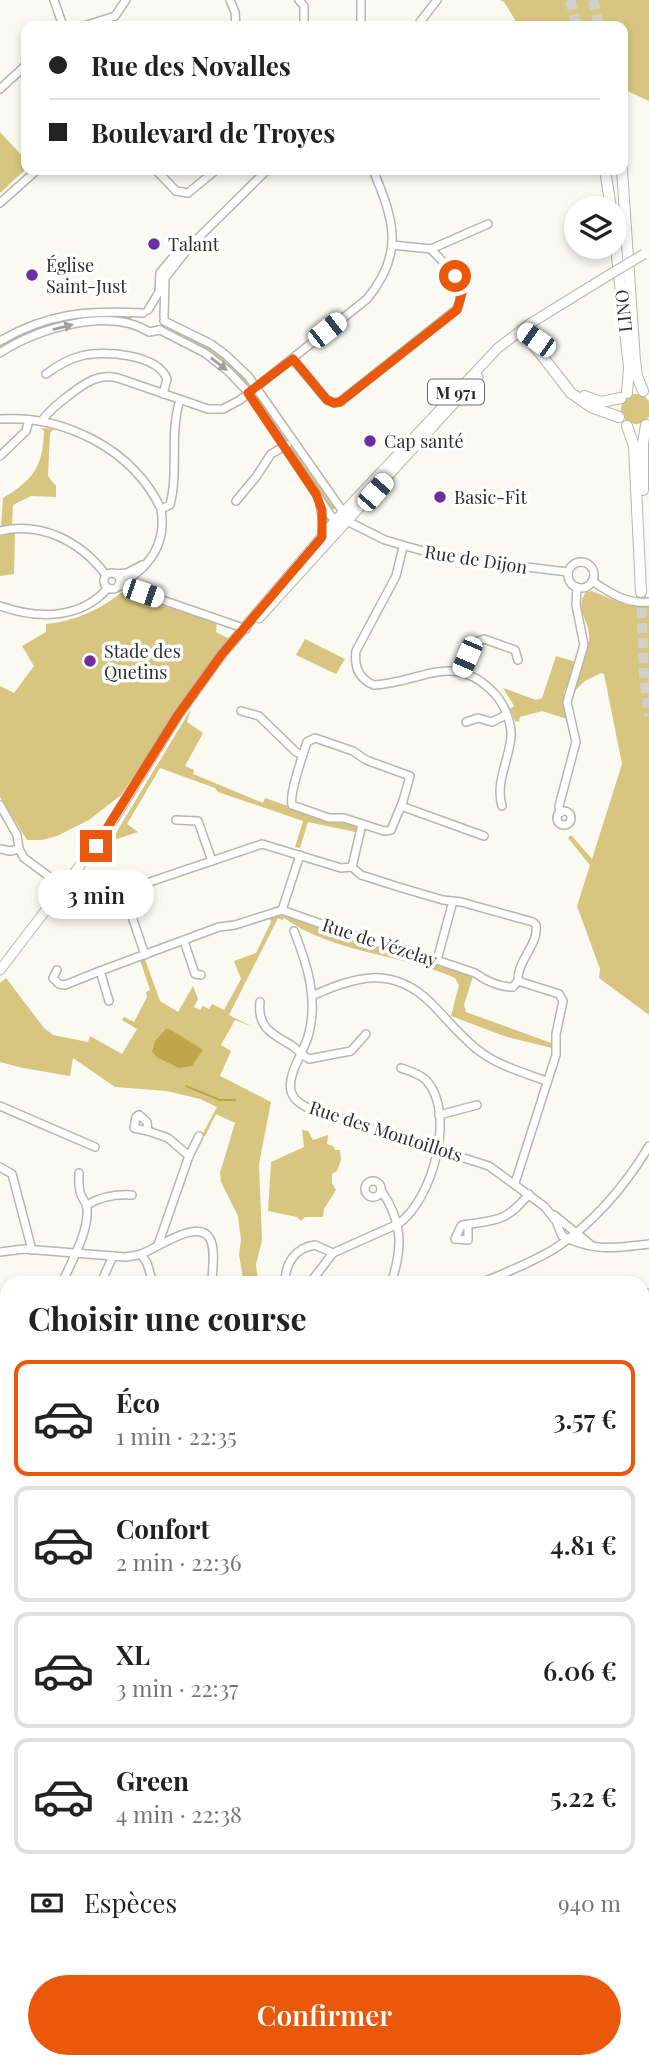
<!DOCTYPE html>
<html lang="fr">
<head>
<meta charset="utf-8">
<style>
	:root { --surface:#fff; --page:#f6f6f6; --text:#222; --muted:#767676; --line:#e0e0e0; --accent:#ea580c }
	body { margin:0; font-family:"Playfair Display",serif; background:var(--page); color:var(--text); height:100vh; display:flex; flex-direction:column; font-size:26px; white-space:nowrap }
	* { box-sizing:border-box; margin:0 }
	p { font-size:23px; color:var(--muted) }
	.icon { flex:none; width:38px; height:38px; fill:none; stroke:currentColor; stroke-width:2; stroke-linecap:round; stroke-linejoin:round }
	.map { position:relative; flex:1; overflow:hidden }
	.sheet { position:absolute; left:0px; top:1276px; width:649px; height:793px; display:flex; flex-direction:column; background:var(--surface); border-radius:21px 21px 0 0; box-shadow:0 4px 10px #0003 }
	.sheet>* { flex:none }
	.top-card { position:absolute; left:21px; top:21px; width:607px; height:154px; border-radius:14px; box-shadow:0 4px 10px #0003; display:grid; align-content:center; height:154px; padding:0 28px; background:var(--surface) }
	.buttons { position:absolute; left:564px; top:196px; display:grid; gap:14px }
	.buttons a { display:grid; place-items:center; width:63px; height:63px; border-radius:50%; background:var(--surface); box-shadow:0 4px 10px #0003; font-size:35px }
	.end { position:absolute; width:32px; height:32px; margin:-16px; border:9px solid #ea580c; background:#fff; box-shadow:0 0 0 4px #fff }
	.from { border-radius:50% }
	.bubble { position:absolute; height:49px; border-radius:24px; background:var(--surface); box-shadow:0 4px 10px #0003; font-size:23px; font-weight:600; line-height:49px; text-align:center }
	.car { position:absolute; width:21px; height:42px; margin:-21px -10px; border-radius:9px; box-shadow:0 0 5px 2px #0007; background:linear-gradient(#fff 24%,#345 0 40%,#fff 0 76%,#345 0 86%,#fff 0) }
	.top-card b { display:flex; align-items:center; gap:24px; height:66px; font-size:26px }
	.top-card b+b { border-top:2px solid var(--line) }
	.top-card i { width:18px; height:18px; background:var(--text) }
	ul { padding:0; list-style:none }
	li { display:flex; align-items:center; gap:21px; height:116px; margin:0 14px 10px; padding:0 14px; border:4px solid var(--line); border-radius:14px }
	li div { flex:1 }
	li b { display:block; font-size:26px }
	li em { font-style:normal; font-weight:600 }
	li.active { border-color:var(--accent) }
	li>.icon { width:63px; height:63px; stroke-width:1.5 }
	h2 { padding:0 28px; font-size:32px; line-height:84px }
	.pay { display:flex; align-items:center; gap:18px; height:77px; padding:0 28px; font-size:26px }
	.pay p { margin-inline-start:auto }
	.action { display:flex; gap:14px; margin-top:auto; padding:14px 28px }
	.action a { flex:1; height:80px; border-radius:42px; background:var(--accent); color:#fff; font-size:28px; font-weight:600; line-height:80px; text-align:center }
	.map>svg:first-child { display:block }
	.green { fill:#d8c580 }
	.water { fill:#bea74b }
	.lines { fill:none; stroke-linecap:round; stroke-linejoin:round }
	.stream { stroke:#bea74b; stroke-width:2 }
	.highway-tunnel { stroke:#d1d0ca; stroke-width:10; stroke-dasharray:10 5; stroke-linecap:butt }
	.minor-casing { stroke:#b7b6af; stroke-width:10 }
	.major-casing { stroke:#b7b6af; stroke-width:11 }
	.highway-casing { stroke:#b7b6af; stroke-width:12 }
	.minor { stroke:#fff; stroke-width:7 }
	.major { stroke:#fff; stroke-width:9 }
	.highway { stroke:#fff; stroke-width:10 }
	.major-bridge-casing { stroke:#b7b6af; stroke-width:11; stroke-linecap:butt }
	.major-bridge { stroke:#fff; stroke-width:9 }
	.oneway { fill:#a1a0a0 }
	.route { stroke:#ea580c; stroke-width:9 }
	.poi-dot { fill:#6e2ea3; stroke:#fff; stroke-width:2.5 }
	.labels { text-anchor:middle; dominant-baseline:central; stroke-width:7; stroke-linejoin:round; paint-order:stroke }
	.shield { fill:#fff; stroke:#6d6c6b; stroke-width:2 }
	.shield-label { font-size:16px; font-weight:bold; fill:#2e2d2b }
	.poi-label { font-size:18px; fill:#2e2d2b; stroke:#fff; text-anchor:start }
	.street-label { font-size:18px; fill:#2e2d2b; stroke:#fff }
</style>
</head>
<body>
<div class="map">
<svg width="649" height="2067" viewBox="0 0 649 2067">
	<rect width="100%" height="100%" fill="#faf9f2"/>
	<g class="green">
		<path d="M500,0h149v101l-26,-12v-63h-104l-15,-24z"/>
		<path d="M0,132l26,28v9l-26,24z"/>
		<path d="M106,315l26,1 -1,3h-34l-75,19 -22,11v-5c34,-17 67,-27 106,-29z"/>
		<path d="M171,327l45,24 33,31 -3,2c-25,-23 -45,-39 -76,-53z"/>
		<circle cx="636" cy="409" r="15"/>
		<path d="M41,428l13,1 -4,4 -2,43 8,10v11l-25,-1 -18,9 -1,20 -11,2 2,-29c30,-18 40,-31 41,-67z"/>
		<path d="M292,444l43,64 -4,3 -43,-65z"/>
		<path d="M15,533l-1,41 -14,2v-40z"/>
		<path d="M125,590l16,5 -1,4 77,23 -1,10 12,6 -107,157 -32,25 -32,16 -15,4h-15l-27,-43v-111l14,7 20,-27 -12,-20 24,-14v-8c31,-3 55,-15 79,-34z"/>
		<path d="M592,591l34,14 23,2v408l-50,-37 1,-9 -23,-63 13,-41 -22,-27 3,-3 21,24 30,-95 -18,-90 -3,-1 -16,8 -13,12c6,-18 15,-36 17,-54 2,-17 -16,-30 -3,-47z"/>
		<path d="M305,639l40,20 -9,15 -40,-19z"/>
		<path d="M556,656l20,6 -12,31 3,26 -25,-8 -22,6 -1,5 -4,-1 -5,-12 4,-3 -11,-18 33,12 6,-2z"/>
		<path d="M191,709l-4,13 16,11 -18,33 9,4 -1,4 70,29 2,-5 68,24h7l1,-4 16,7 -2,7 -47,-10 -8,26 -5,-1 8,-26 -85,-29 -3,-4 -55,-20 -33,56 11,8 -21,7 -4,-1z"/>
		<path d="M277,914l196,62 -9,29 2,7 88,32 -2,4 -45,-11 -56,-21 8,-31 -4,-7c-56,-25 -120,-24 -171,-60l-2,2 -4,-2 -49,97 24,12 -18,-7 -14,25 10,6 -11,25 51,26 -12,62 3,77 -6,23 2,19h-14l-5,-28 2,-15 -3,-24 -17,-34 -1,-9 15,-50 -19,-9 -11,22 -3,-1 15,-28 -17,-8 -33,-8 -52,-4 -42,-29 -3,18 -47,-8 -23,-6v-79l6,-5 38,50 9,7 35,7 2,-6 32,18 15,-25 -15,-9 2,-3 10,5 13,-25 -1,-5 4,-2 -10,-30 5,-1 15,42 18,11 15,-26 5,13 -4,8 6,3 3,-4 6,3 3,-5 12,6 17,-31 -7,-18 22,-8 15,-31 -2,-5z"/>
		<path d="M302,1130l6,1 5,9 15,-5 -1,9 6,2 2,4h5l1,10 -4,11 -5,3v9l4,7 -12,19 -1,8h-18l-4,4 -4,-4 -29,-6 3,-49 33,-15z"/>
		<path d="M649,1493v82l-7,-1v-75z"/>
		<path d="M0,2007l7,2v53h96l-3,5h-100z"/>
	</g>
	<path class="water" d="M166,1029l5,1 32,20 -11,16 -13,2 -21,-10 -6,-6 3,-11z"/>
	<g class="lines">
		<path class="stream" d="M186,1086l34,14h15"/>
		<g class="highway-tunnel">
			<path d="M570,0l7,26"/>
			<path d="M593,0l6,26"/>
			<path d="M641,593l3,83 5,40"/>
		</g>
		<g class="minor-casing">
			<g id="minor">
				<path d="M54,0l9,26"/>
				<path d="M230,0l5,12 1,14"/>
				<path d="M299,0l5,6v20"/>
				<path d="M361,0v26"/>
				<path d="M84,26l31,-10 11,-16"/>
				<path d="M417,26l20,-26"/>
				<path d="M0,89l26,-24"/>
				<path d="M156,170l20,21 12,2 28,-23"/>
				<path d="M0,203l37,-33"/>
				<path d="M431,249l57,-25"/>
				<path d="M148,310l11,-18 1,-19 14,-17 13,-8"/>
				<path d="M164,317l1,-39 25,-32 77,-76"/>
				<path d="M164,321l47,23 15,11 22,21 98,140"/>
				<path d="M160,330l45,23 23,18 21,22 82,123 5,4 13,2 36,18 59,17 124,15"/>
				<path d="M0,341c48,-28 88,-31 143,-28"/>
				<path d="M0,353c36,-25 110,-46 149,-21l11,-2"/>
				<path d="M293,359l34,41 7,3 6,-1 117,-93c12,-26 -10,-42 -26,-60l-39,-4"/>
				<path d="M46,374c11,-8 22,-15 35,-18 22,-6 77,-2 86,23l-4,15"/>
				<path d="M0,419c64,-4 133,30 161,90"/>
				<path d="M42,421c6,-11 41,-38 53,-42 8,-3 15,-3 23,-1l90,31h15l17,-9 127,-101c38,-46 27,-79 6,-129"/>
				<path d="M0,456l26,-25 3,-11"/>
				<path d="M236,501l20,-24 15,-23 16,-9"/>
				<path d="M320,505l3,16 -1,16"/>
				<path d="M0,531c42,-10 81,11 106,44"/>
				<path d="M403,547l-7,29 -40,75c-2,16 3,28 18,34 47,-2 79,-35 120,8 10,10 18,30 17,44 -2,23 -16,46 -9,69"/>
				<circle cx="581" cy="575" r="13"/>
				<circle cx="112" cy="581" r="8"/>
				<path d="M115,574l12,-1 15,-8"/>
				<path d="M592,581c18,12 34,23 57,21"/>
				<path d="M119,584c30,-15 48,-40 42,-75l9,-4c9,-35 -1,-71 10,-105"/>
				<path d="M119,585l127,44"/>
				<path d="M0,606c37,13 80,14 108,-18"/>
				<path d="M461,671l12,-28 11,-4 31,11 3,10"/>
				<path d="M241,711l18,5 37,36 7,3"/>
				<path d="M466,722l12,-4 14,4 14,-7"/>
				<path d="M315,738l38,13 13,9 44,16 -7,25 -12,29 -7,1 -40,-13h-15l-37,-13c-3,-12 11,-50 15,-63z"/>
				<path d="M0,805l17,30 2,14 5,9 49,36 17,10 24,-6 18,-10 130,-44 79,24 11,-1 9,8 41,13 41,12 18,2 72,20 3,3c3,20 -19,35 -18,56"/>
				<path d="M401,806l83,30"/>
				<circle cx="564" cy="818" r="7"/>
				<path d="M560,813l-1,-7 17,-64 -9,-40 17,-57 -8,-40 1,-18"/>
				<path d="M176,820l22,1 14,40"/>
				<path d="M0,849l10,2 9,-2"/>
				<path d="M352,867l10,-43"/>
				<path d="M124,893l21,62"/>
				<path d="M282,910l18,-55"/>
				<path d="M294,931c13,33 24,66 15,102 -4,18 -22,40 -18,58 3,11 14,16 25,20l173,55 56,41 11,14 6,15c33,16 52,12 87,8"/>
				<path d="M184,941l11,33 6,1"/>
				<path d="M437,960l16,-59"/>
				<path d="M57,970l-4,8 6,6 6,1 35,-14"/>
				<path d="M312,996c44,-20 81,-31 120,8 16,16 31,36 50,49 18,13 43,20 64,28"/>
				<path d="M109,1001l-9,-30 119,-44 16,-2 47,-15 87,31 23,4 83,28c11,8 24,14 38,14l5,-6 41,13 4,7 -7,33v21l-41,128"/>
				<path d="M260,1002c-3,25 12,32 31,43 6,4 11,10 18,14l42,-8 15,-17"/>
				<path d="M0,1106l95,41"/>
				<path d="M139,1115l8,7 1,9 -14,-3 2,-11z"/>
				<path d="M439,1115l38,-10"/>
				<path d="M148,1131l20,7 21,18"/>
				<path d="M0,1167l12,7 20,76"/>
				<circle cx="373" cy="1189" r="8"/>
				<path d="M381,1190c22,32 22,58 10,93"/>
				<path d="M87,1205c13,-8 30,-11 45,-10"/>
				<path d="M554,1215l37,30"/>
				<path d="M468,1225v15l-13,-1 6,-13 2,-1c34,-5 43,-3 66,-31"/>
				<path d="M158,1245l31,-89 10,-20"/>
				<path d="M0,1252l24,-3 101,8c5,-1 11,-1 16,-3 15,-5 58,-37 69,-15 6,11 2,31 2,44"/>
				<path d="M141,1254l6,9 6,20"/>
				<path d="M104,1276l9,-20"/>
				<path d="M62,1283c9,-20 27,-52 25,-74 0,-6 -4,-9 -6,-14 -3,-8 -2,-15 -2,-22"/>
				<path d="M285,1283c0,-20 10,-35 30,-38l18,8"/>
				<path d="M310,1283l23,-30 65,-29c34,-23 59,-111 28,-144 -6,-6 -16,-9 -25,-12"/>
				<path d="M481,1283c24,-10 50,-20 73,-34 38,-24 72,-64 95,-103"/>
				<path d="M642,1292l7,2"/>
				<path d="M0,1378l3,22 -3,26"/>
				<path d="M642,1383l7,-3"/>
				<path d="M642,1442l7,-1"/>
				<path d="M0,1491l7,2"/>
				<path d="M0,1548l7,3"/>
				<path d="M0,1602l7,-6"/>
				<path d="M0,1685l5,9 -5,8"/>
				<path d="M0,1702l7,42"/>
				<path d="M642,1713l7,3"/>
				<path d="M642,1796l7,-2"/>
				<path d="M642,1852l7,2"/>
				<path d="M0,1860l7,-2"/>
				<path d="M642,1896l7,1"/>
				<path d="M0,1950l7,-6"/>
				<path d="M642,1982l7,-17"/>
				<path d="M0,1995l7,3"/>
				<path d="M317,2062l46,5"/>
				<path d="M465,2062l4,5"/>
				<path d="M579,2062l2,5"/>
				<path d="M633,2062l1,5"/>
				<path d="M103,2067l3,-5"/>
				<path d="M212,2067v-5"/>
				<path d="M385,2067v-5"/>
				<path d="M491,2067l2,-5"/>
			</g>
		</g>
		<g class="major-casing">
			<g id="major">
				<path d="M259,618l219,-241"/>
				<path d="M0,970l107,-140 71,-115 44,-61 114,-134 162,-172 33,-25 73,-45"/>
			</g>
		</g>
		<g class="highway-casing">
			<g id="highway">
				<path d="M605,170l6,38"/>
				<path d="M622,170l13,191 2,15 6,15"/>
				<path d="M614,229l15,138 -2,26"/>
				<path d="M522,330l49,63 20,14 28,10"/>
				<path d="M584,396l17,6 20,-4"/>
				<path d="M627,426l7,20 7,146"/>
				<path d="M643,490v-47l3,-18"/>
			</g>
		</g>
		<use href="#minor" class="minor"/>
		<use href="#major" class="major"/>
		<use href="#highway" class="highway"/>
		<g class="major-bridge-casing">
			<path id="major-bridge" d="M604,278l40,-24"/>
		</g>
		<use href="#major-bridge" class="major-bridge"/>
	</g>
	<defs><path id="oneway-solid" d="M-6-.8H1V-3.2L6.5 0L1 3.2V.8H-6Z" transform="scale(1.75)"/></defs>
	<g class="oneway">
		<use href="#oneway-solid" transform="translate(63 327) rotate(-14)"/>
		<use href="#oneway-solid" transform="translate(219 364) rotate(38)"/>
	</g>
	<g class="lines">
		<path class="route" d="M96,846l82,-131 44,-61 100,-117v-27l-6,-16 -68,-101 45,-34 34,41 7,3 6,-1 117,-92 5,-17 -7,-17"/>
	</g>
	<g class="poi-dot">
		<circle cx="154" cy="244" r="7"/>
		<circle cx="32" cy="275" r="7"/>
		<circle cx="370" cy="441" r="7"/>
		<circle cx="440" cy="497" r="7"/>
		<circle cx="90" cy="661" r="7"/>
	</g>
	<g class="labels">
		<rect class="shield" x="428" y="379.5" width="56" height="25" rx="5"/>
		<g class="shield-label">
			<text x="456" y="392">M 971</text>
		</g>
		<g class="poi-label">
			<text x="168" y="244">Talant</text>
			<text x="46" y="265">Église<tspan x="46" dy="21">Saint-Just</tspan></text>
			<text x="384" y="441">Cap santé</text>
			<text x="454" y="497">Basic-Fit</text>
			<text x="104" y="651">Stade des<tspan x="104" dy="21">Quetins</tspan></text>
		</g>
		<g class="street-label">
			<text transform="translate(623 311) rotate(-96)">LINO</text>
			<text transform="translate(476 559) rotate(9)">Rue de Dijon</text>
			<text transform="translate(380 942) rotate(18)">Rue de Vézelay</text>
			<text transform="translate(386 1131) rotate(18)">Rue des Montoillots</text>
		</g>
	</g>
</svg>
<div class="buttons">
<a><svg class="icon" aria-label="layers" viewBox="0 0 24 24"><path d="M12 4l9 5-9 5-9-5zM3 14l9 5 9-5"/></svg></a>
</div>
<i class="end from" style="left:455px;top:276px"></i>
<i class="end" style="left:96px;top:846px"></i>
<div class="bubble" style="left:38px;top:870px;width:116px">3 min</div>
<i class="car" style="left:327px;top:330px;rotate:52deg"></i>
<i class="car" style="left:536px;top:340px;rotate:305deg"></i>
<i class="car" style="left:375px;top:492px;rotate:41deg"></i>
<i class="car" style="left:143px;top:593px;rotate:109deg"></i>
<i class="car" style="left:467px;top:657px;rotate:203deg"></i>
<div class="top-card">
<b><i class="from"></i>Rue des Novalles</b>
<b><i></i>Boulevard de Troyes</b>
</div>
<section class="sheet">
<h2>Choisir une course</h2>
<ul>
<li class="active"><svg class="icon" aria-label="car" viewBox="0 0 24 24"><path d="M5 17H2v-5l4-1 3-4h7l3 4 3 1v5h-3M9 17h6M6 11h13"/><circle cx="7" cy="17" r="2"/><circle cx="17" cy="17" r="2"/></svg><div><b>Éco</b><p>1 min · 22:35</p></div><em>3.57 €</em></li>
<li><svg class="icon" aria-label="car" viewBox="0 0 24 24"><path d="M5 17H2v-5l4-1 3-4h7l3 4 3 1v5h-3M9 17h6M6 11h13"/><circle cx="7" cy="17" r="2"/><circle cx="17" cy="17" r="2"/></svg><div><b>Confort</b><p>2 min · 22:36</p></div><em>4.81 €</em></li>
<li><svg class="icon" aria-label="car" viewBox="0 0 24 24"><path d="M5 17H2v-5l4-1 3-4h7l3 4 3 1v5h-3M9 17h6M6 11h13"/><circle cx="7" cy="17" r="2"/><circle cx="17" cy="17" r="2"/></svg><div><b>XL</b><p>3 min · 22:37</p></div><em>6.06 €</em></li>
<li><svg class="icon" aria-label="car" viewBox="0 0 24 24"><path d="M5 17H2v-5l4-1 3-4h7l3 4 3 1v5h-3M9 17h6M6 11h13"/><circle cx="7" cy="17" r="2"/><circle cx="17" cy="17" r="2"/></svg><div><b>Green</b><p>4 min · 22:38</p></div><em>5.22 €</em></li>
</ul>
<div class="pay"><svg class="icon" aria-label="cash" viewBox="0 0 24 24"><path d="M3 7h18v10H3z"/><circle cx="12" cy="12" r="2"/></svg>Espèces<p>940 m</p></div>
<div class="action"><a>Confirmer</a></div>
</section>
</div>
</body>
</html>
